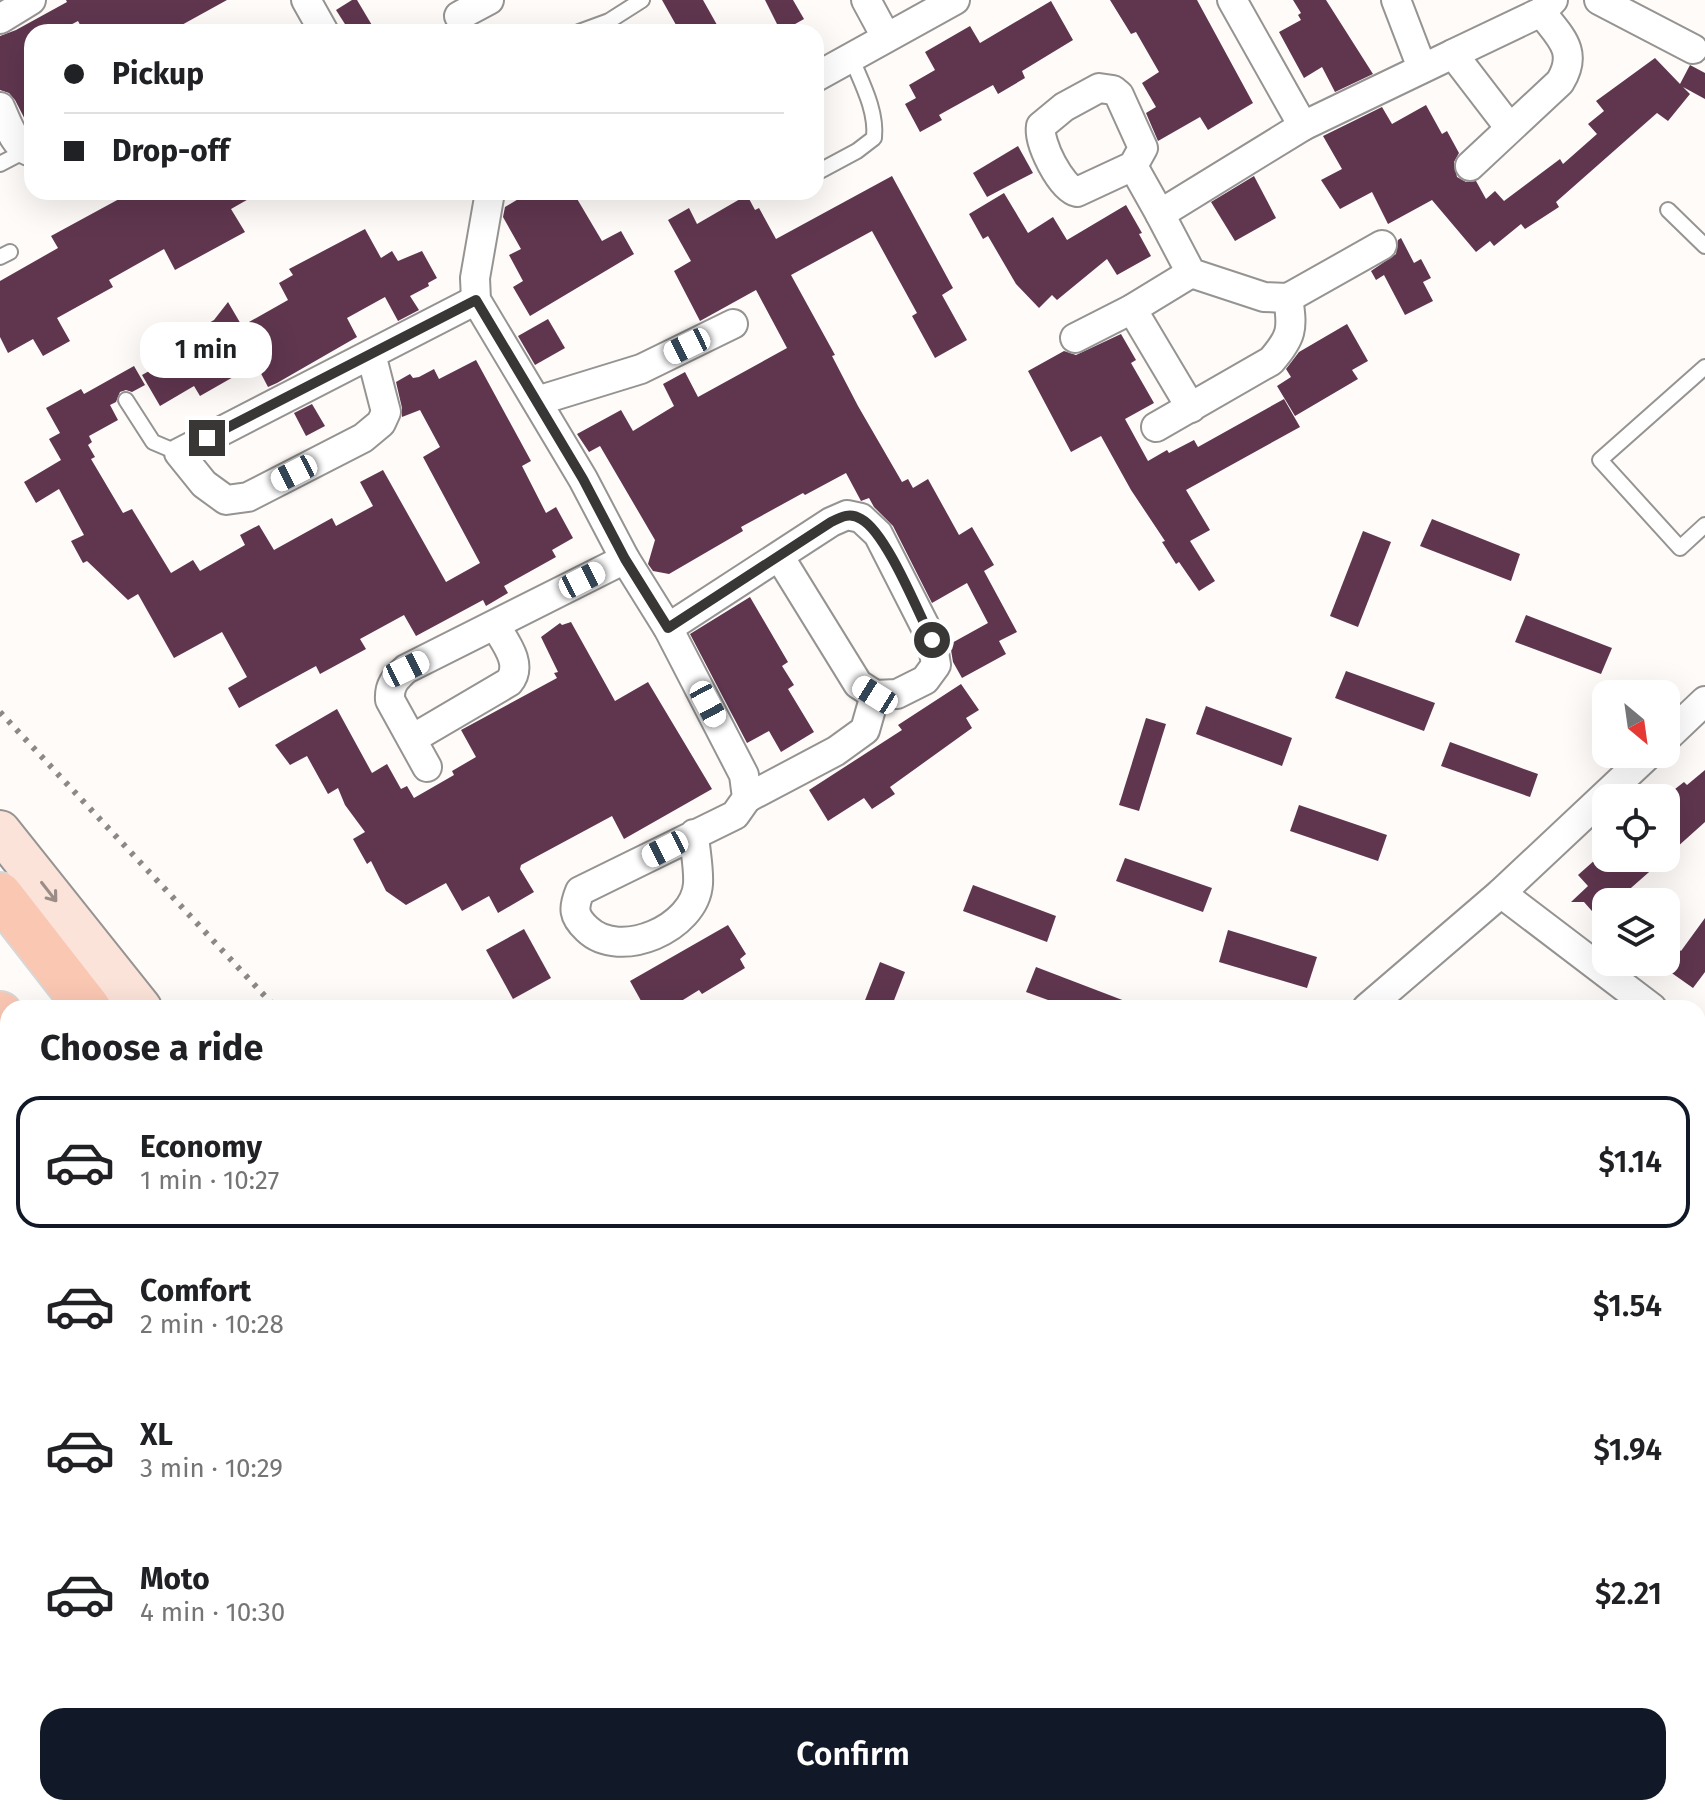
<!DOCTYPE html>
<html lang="en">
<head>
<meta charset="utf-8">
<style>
	:root { --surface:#fff; --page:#f2f2f2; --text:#202124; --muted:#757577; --line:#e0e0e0; --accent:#111827 }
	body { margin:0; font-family:"Fira Sans",sans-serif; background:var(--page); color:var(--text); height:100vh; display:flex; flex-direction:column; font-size:30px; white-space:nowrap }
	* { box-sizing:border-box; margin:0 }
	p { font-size:26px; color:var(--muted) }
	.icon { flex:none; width:44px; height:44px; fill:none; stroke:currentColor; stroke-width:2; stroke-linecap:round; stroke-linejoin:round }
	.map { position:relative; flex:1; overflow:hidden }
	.panel { position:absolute; left:0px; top:1000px; width:1706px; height:816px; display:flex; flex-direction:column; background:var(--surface); border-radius:24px 24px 0 0; box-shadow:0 8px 32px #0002 }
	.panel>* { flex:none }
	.top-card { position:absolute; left:24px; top:24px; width:800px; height:176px; border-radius:24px; box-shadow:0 8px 32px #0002; display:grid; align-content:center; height:176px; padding:0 40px; background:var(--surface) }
	.needle { width:52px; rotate:151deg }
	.tools { position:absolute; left:1592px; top:680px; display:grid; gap:16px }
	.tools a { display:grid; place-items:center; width:88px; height:88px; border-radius:16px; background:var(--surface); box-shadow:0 8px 32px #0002; font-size:40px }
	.end { position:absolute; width:36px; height:36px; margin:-18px; border:10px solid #383736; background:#fff; box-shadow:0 0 0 4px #fff }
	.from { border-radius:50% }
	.bubble { position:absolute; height:56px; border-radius:24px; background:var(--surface); box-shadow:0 8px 32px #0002; font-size:26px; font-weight:600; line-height:56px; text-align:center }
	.car { position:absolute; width:24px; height:48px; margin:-24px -12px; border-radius:10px; box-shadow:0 0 6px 2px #0007; background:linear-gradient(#fff 24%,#345 0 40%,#fff 0 76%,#345 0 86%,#fff 0) }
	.top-card b { display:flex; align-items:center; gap:28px; height:76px; font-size:30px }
	.top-card b+b { border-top:2px solid var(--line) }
	.top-card i { width:20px; height:20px; background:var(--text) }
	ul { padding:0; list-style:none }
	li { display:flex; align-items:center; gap:24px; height:132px; margin:0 16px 12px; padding:0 24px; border:4px solid transparent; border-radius:24px }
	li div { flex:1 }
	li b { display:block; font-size:30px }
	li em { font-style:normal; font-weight:600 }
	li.current { border-color:var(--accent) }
	li>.icon { width:72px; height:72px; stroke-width:1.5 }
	h2 { padding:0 40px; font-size:36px; line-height:96px }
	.cta { display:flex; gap:16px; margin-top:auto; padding:16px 40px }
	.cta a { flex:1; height:92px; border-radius:24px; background:var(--accent); color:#fff; font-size:32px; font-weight:600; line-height:92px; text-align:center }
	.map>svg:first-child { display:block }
	.building { fill:#5f364e }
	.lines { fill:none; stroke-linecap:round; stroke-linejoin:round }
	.lane-casing { stroke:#969492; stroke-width:18 }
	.street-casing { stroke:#969492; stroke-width:32 }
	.secondary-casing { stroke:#969492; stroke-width:44 }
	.primary-casing { stroke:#d7d7d7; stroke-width:48 }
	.highway-casing { stroke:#d7d7d7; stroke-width:48 }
	.lane { stroke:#fff; stroke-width:14 }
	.street { stroke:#fff; stroke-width:28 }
	.secondary { stroke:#fce3d9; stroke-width:40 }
	.primary { stroke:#fac7b3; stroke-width:44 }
	.highway { stroke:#f6a281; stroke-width:44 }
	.rail { stroke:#8b8988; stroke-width:6; stroke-dasharray:4 8; stroke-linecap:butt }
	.oneway { stroke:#9a8d88 }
	.route { stroke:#383736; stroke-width:10 }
</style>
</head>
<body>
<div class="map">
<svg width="1705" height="1816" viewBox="0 0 1705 1816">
	<rect width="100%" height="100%" fill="#fefbf9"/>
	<g class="building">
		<path d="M66,0h161l-58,32h-22l-4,-8 -14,8h-45l-6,-11 -21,11h-25v101l-17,-33 -6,-7 -9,-3v-54l16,-6 51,-28z"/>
		<path d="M352,0h5l19,32h-26l-14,-22z"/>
		<path d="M662,0h41l18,32h-41z"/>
		<path d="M765,0h28l11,19 -23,13z"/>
		<path d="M1110,0h87l56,103 -45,27 -8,-13 -42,24 -12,-28 10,-6 -14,-24 17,-11 -23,-40 -5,2z"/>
		<path d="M1293,0h33l47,74 -38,18 -13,-25 -18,11 -25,-46 22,-12 -3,-5 3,-2z"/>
		<path d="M1051,1l22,39 -51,31 3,7 -27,16 -5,-9 -54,30 3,5 -22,12 -15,-28 11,-6 -7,-13 26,-15 -10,-18 45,-26 10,17z"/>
		<path d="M1655,58l25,26 10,-19 15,8v26l-22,-12 7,7 -22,27 -11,-8 -101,89 3,5 -34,22 -4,-5 -27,22 -4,-5 -14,11 -44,-52 -44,24 -16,-32 -32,17 -19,-29 21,-11 -19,-33 59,-29 10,17 34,-19 16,29 5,-3 12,22 -5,9 3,15 9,5 10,-1 10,18 9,-8 9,10 56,-42 3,5 34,-30 -9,-10 16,-13 -8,-10z"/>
		<path d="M1018,146l15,27 -46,24 -14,-24z"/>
		<path d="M892,176l61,112 -11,7 25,45 -32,18 -23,-42 5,-3 -45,-82 -81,44 44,80 -3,1 26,50 44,76 6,-3 5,9 15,-9 31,56 13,-8 22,38 -10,6 33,61 -18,9 7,13 -44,24 -9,-16 -3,-18 38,-21 -21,-40 -35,20 -39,-77 -19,-19 -5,-9 -8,3 -15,-28 -41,22 -2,-2 -62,34 2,4 -74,43 -16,-3 -5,-7 7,-24 -55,-94 -11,6 -12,-18 44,-24 12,21 41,-25 -11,-22 22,-12 13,25 89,-49 -31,-58 -56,31 -26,-50 17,-10 -23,-41 21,-12 8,16 50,-29 8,15 4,-2 17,31z"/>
		<path d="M1254,176l22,42 -41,23 -24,-39z"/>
		<path d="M132,192h129l-30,17 14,23 -70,38 -11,-21 -55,31 4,7 -56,31 13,23 -27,15 -10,-17 -25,14 -8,-16v-56l58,-33 -7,-12z"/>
		<path d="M530,192h43l29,49 19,-10 13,23 -104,62 -17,-29 10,-6 -14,-26 12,-6 -18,-32 2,-10z"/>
		<path d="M1004,193l24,40 25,-16 14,23 59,-35 16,28 -3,1 12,22 -34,19 -10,-16 -50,41 -5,-5 -13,13 -23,-24 -28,-48 -5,3 -14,-25z"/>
		<path d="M365,229l16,29 11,-7 6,10 24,-10 15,27 -9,5 1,3 -19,10 9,14 -21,11 -13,-24 -38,21 10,19 -80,46 -9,4 -12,-23 -56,32 -6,-10 -34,20 -18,-31 48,-27 -6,-11 30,-17 14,-18 14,24 46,-26 -9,-17 14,-8 -4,-6z"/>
		<path d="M1401,238l13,25 7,-4 10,19 -8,4 10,19 -28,14 -21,-40 -8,5 -5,-9 25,-17 2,-14z"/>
		<path d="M548,319l17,29 -30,17 -17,-29z"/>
		<path d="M1347,324l21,37 -16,9 6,9 -63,37 -18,-30 14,-9 -5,-8 13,-17z"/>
		<path d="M1121,334l15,26 -5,3 23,40 -29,16 23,42 19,-11 2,3 25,-13 4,7 86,-48 16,28 -114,63 24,40 -20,11 25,40 -16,10 -20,-29 -3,2 -14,-22 3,-1 -34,-51 -30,-54 -30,16 -43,-81 36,-20 12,4z"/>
		<path d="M476,360l55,101 -9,5 24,47 10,-6 17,31 -21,12 4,7 -52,29 4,7 -22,13 -3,-6 -67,36 -12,-21 -44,24 6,10 -46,25 -4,-8 -77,42 -11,-20 19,-11 -25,-45 -48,26 -36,-64 -10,6 -41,-39 -4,2 -12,-22 13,-6 -25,-46 -23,14 -12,-21 37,-22 -12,-21 11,-6 -14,-25 35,-19 3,5 50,-28 11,19 -13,7 -6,-2 -6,2 -4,10 -6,3 8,15 -29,16 3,6 -4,3 7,12 -4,2 32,54 9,-4 39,64 22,-13 7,11 45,-26 -5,-10 19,-10 15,25 58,-32 4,8 37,-20 -13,-24 23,-12 63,112 34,-19 -57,-106 17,-10 -20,-37 -18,7v-9l-6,-26 14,-8 3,4 6,-1 15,-8 5,10z"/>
		<path d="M312,404l13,22 -19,10 -12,-23z"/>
		<path d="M1432,519l88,35 -9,27 -91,-35z"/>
		<path d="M1363,531l28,11 -33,85 -28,-11z"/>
		<path d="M750,597l38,65 -6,4 12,19 -6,4 26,43 -33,20 -12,-21 -22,12 -57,-109z"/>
		<path d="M1526,615l86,33 -11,26 -86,-32z"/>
		<path d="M571,622l44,79 33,-19 64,107 -88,50 -12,-23 -91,49 -1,4 14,23 -36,21 -9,-17 -27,15 -16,-28 -40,22 -20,-14 -15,-30 -4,3 -14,-25 12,-7 -20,-27 -7,-17 -10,6 -21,-38 -17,9 -15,-20 62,-36 35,64 15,-9 14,25 6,-3 7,12 40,-23 -2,-4 24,-14 -15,-27 96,-52 -3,-5 4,-1 -17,-35 19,-14 2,2z"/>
		<path d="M1346,671l89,32 -11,28 -89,-33z"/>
		<path d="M961,684l18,26 -13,8 6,10 -82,59 5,7 -23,15 -8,-11 -36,23 -19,-31 93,-60 -4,-5z"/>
		<path d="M1206,706l86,32 -10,28 -86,-32z"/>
		<path d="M1146,718l20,6 -27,87 -20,-6z"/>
		<path d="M1450,742l88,32 -8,23 -89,-31z"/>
		<path d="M1705,770v52l-39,35v-61l18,-14 3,3z"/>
		<path d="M1299,805l88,30 -9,26 -88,-30z"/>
		<path d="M1605,851l1,7h59l-50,44h-9v25l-22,-25h-13l17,-16 -10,-11z"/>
		<path d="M1125,858l87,30 -9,24 -87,-31z"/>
		<path d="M973,885l83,31 -9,26 -84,-31z"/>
		<path d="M1705,918v54l-12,16 -27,-19v-30l15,12z"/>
		<path d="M728,925l18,29 -6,5 5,9 -43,26 -3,-4 -29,18h-3l-4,-6 -18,6 -15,-27z"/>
		<path d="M524,929l27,49 -38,21 -27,-49z"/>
		<path d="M1228,930l89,27 -10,31 -88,-26z"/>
		<path d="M880,962l25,10 -14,36h-29z"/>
		<path d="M1036,967l102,39v2h-68l-44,-16z"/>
	</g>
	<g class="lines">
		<g class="lane-casing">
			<g id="lane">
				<path d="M579,32l30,-11 33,-21"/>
				<path d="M0,164l25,-13"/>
				<path d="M816,173l41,-22 17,-13c3,-28 -13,-56 -23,-81"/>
				<path d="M1668,210l37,36"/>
				<path d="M0,257l10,-5"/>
				<path d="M1705,367l-105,93 80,88 25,-23"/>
				<path d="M126,400l27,42 26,11"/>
				<path d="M238,1808l9,8"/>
				<path d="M927,1808l21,8"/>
				<path d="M845,1816l9,-8"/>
			</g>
		</g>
		<g class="street-casing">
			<g id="street">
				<path d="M306,0l18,32"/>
				<path d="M866,0l20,37"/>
				<path d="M1232,0l71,126 150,-72 56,73"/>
				<path d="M1396,0l26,68"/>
				<path d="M1599,0l94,49"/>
				<path d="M459,16l30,-16"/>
				<path d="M0,19l31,-19"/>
				<path d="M1453,54l88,-42 12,-12"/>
				<path d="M816,77l139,-77"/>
				<path d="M1099,88l14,2 6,5 24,53 -10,18 -56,26c-16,-4 -39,-49 -36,-66l23,-19z"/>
				<path d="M0,107c7,15 15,42 32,45"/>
				<path d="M1303,126l-143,88 31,59 73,24 24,1 94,-53"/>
				<path d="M1133,166l27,48"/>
				<path d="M1470,166l90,-84c19,-31 0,-45 -19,-70"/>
				<path d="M490,192l-15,86 1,22 107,179 42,80 43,69 76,147 3,23 -12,17 -155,76c-7,17 -7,25 7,38 33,32 108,-1 111,-45 1,-16 -3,-34 -4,-50"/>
				<path d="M1132,309l59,99"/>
				<path d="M1075,338l57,-29 59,-36"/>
				<path d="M371,354l15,58 -5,11 -18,15 -115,59 -22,3 -22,-16 -25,-31 297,-153"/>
				<path d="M537,401l104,-32 92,-45"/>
				<path d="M1156,427l115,-66c21,-24 22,-32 17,-63"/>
				<path d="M668,628l163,-106 16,-7 14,3 17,16 54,106 4,25 -11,15 -28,14 -22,1 -17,-11 -79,-128"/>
				<path d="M1666,738l39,-37"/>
				<path d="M412,739l97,-57c15,-18 -5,-41 -14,-57"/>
				<path d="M427,767l-37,-67c-1,-15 5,-21 16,-31l219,-110"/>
				<path d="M747,798l89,-47 29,-21 10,-35"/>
				<path d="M1501,893l151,115"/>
				<path d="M1367,1008l134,-115 148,-139"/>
				<path d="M1698,1043l7,5"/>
				<path d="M1698,1286l7,-3"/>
				<path d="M0,1647l8,-8"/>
				<path d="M203,1816l13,-8"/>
			</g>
		</g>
		<g class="secondary-casing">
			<g id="secondary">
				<path d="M0,831l141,177"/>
				<path d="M0,1066l8,10"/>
				<path d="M521,1808l17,8"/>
				<path d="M779,1808l5,8"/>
			</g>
		</g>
		<g class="primary-casing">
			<g id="primary">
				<path d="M0,895l88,113"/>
				<path d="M0,1014l8,11"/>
				<path d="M607,1808l6,8"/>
				<path d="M696,1808l6,8"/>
			</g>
		</g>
		<g class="highway-casing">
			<g id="highway">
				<path d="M73,1816l9,-8"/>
				<path d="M138,1816l23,-8"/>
			</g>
		</g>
		<use href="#lane" class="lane"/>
		<use href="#street" class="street"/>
		<use href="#secondary" class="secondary"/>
		<use href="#primary" class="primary"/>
		<use href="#highway" class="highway"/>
		<g class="rail">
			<path d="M0,712l276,296"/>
			<path d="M1152,1808l11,8"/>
		</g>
	</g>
	<defs><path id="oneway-shaft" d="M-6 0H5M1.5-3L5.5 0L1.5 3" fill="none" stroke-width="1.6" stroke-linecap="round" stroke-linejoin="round" transform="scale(2)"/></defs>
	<use class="oneway" href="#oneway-shaft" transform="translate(49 892) rotate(52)"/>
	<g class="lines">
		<path class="route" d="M207,438l269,-138 107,179 42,80 43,69 163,-106c10,-5 19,-10 30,-3 25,13 57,93 71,121"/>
	</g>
</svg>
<div class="tools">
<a><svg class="needle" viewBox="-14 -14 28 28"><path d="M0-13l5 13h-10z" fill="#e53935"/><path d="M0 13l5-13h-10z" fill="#757577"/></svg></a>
<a><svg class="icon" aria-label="locate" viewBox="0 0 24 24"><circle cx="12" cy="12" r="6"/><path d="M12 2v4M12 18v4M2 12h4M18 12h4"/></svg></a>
<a><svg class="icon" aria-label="layers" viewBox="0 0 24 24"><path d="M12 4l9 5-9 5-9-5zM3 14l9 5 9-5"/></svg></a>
</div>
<i class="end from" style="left:932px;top:640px"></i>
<i class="end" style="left:207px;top:438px"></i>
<div class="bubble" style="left:140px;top:322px;width:132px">1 min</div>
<i class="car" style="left:687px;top:346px;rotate:244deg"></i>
<i class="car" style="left:294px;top:473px;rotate:243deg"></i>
<i class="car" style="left:582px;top:580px;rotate:63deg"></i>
<i class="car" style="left:406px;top:669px;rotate:64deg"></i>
<i class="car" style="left:875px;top:695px;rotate:302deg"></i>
<i class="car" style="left:708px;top:704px;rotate:152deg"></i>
<i class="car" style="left:665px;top:849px;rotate:243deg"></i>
<div class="top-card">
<b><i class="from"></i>Pickup</b>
<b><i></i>Drop-off</b>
</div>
<section class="panel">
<h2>Choose a ride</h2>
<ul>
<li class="current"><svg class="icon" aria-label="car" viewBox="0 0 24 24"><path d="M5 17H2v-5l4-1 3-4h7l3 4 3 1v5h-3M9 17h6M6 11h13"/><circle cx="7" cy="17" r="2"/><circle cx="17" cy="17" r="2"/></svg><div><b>Economy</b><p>1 min · 10:27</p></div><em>$1.14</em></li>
<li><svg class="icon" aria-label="car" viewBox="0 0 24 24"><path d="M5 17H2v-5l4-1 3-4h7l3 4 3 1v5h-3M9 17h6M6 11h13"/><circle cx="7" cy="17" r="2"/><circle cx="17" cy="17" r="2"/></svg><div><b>Comfort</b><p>2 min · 10:28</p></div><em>$1.54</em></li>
<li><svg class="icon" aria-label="car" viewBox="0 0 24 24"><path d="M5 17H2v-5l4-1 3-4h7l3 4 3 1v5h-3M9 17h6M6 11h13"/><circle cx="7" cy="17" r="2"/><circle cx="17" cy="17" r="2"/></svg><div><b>XL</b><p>3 min · 10:29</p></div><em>$1.94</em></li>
<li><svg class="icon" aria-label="car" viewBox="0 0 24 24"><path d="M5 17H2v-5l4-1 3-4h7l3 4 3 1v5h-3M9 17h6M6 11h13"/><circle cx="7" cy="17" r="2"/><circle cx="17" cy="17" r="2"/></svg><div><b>Moto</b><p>4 min · 10:30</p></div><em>$2.21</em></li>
</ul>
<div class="cta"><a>Confirm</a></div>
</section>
</div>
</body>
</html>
